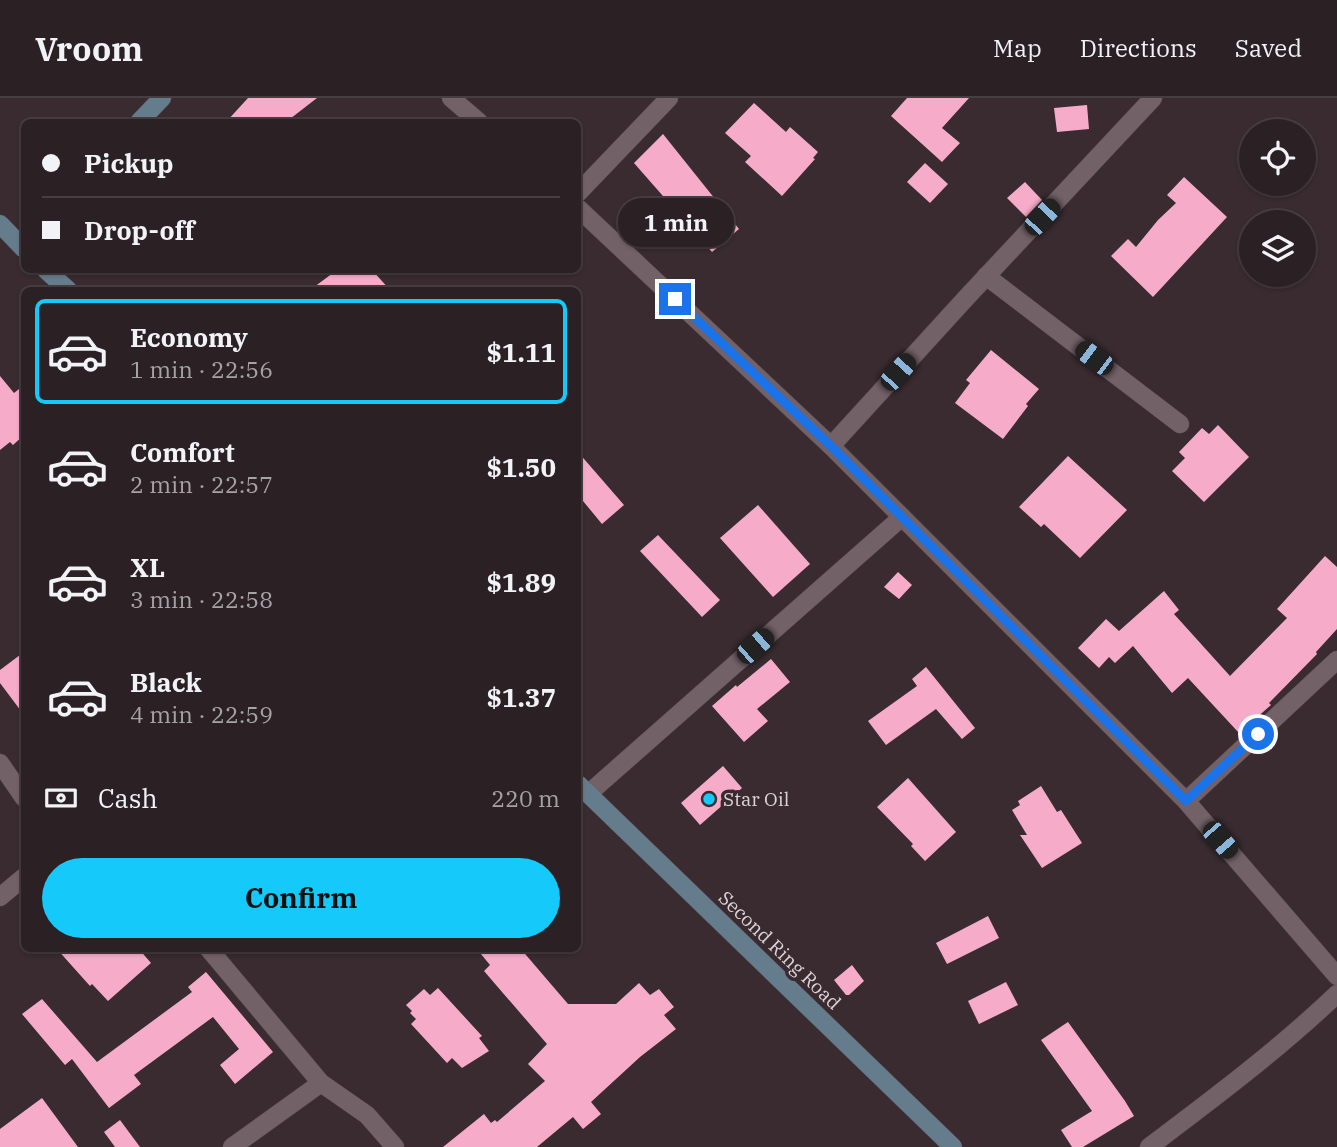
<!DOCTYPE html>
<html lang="en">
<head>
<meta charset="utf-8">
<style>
	:root { --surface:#2b2024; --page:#33282c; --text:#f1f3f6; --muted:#a6a3a6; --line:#473e41; --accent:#15cafb }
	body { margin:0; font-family:"IBM Plex Serif",serif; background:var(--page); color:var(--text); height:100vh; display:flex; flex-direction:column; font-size:26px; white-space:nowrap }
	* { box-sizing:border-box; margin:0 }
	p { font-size:23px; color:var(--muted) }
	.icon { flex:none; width:38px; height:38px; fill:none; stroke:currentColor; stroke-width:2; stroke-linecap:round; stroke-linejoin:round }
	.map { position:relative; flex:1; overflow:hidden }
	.drawer { position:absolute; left:21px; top:189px; width:560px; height:665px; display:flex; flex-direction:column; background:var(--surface); border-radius:10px; box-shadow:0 2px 5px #0004,0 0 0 2px var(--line) }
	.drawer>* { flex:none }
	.guide { position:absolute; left:21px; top:21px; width:560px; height:154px; border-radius:10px; box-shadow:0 2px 5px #0004,0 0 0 2px var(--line); display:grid; align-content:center; height:154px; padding:0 21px; background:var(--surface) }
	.buttons { position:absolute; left:1239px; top:21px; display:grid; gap:14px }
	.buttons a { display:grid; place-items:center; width:77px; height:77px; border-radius:50%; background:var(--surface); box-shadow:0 2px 5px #0004,0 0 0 2px var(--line); font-size:35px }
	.end { position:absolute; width:32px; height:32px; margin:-16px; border:9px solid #1a73e8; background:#fff; box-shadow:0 0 0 4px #fff }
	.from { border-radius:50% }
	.bubble { position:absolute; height:49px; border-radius:24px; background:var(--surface); box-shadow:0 2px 5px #0004,0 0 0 2px var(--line); font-size:23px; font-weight:800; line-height:49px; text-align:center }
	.car { position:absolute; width:21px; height:42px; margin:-21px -10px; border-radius:9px; box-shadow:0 0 5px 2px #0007; background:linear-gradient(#222 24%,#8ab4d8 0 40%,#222 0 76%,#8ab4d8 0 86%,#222 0) }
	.guide b { display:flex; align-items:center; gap:24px; height:66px; font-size:26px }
	.guide b+b { border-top:2px solid var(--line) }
	.guide i { width:18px; height:18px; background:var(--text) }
	ul { padding:12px 0 0; list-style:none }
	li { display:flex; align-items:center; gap:21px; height:105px; margin:0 14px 10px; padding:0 7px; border:4px solid transparent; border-radius:10px }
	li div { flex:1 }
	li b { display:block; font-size:26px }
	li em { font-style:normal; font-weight:800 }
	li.selected { border-color:var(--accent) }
	li>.icon { width:63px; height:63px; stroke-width:1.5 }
	.pay { display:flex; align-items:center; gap:18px; height:77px; padding:0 21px; font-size:26px }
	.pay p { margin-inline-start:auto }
	.primary-button { display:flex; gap:14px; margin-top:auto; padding:14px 21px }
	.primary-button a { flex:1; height:80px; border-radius:42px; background:var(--accent); color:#111; font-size:28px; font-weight:800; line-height:80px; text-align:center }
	header { display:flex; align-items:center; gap:42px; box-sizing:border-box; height:98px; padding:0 35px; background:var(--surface); border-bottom:2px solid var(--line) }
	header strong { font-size:33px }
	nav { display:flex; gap:38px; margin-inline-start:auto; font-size:24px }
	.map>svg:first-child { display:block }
	.building { fill:#f6acc9 }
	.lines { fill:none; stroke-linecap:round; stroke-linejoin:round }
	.street-casing { stroke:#55494d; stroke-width:19 }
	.secondary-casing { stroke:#55494d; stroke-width:19 }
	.street { stroke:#726167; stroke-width:18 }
	.secondary { stroke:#657c8c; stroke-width:18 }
	.route { stroke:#1a73e8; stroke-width:9 }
	.poi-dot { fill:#15cafb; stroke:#392b30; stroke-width:2.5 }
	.labels { text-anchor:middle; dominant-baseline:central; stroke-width:7; stroke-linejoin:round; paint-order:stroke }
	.poi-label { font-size:19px; fill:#ddd4d7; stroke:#392b30; text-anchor:start }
	.street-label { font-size:19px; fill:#ddd4d7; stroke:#392b30 }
</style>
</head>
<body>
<header>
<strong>Vroom</strong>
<nav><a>Map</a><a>Directions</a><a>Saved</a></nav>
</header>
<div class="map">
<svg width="1337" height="1049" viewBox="0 0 1337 1049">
	<rect width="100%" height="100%" fill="#392b30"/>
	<g class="building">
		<path d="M248,0h69l-31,24h-60z"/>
		<path d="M907,0h62l-27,30 18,15 -18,19 -51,-46z"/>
		<path d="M754,5l32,29 4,-5 28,25 -5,6 2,1 -33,37 -37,-34 6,-6 -26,-23z"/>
		<path d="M1087,7l2,24 -32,3 -3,-24z"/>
		<path d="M663,36l76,95 -27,23 -78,-89z"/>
		<path d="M925,65l23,21 -18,19 -23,-21z"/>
		<path d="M1184,79l43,40 -74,80 -42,-41 17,-17 8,8 22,-27 18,-17 -9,-8z"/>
		<path d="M1025,84l17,18 -16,17 -19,-19z"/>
		<path d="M337,172h35l18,20h-80z"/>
		<path d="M991,252l48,39 -13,15 2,2 -25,33 -48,-36 15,-20 -4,-3z"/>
		<path d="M0,278l14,17 10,-8v50l-11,10 -3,-3 -10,8z"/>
		<path d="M1218,327l31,32 -45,45 -32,-31 13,-13 -6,-6 23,-24 7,6z"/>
		<path d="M578,354l46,53 -22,19 -24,-29z"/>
		<path d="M1068,358l59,54 -47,48 -36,-34 -3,3 -22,-20z"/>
		<path d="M758,407l52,59 -37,33 -53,-59z"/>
		<path d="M658,437l62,65 -18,17 -62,-66z"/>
		<path d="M1325,458l12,11v62l-21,23 1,2 -48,49 2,2 -32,28 -51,-55 -16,15 -39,-47 -18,17 -6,-6 -10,11 -21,-20 28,-29 13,12 45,-40 15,19 -5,4 56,62 57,-58 -10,-9z"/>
		<path d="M898,474l14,13 -13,14 -15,-12z"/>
		<path d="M24,554v63l-24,-32v-13z"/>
		<path d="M771,561l19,23 -33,27 11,12 -24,21 -32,-36 24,-21 1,2z"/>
		<path d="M926,569l49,61 -13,11 -26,-30 -50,36 -18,-24 49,-35 -5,-7z"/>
		<path d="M723,668l19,22 -42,37 -19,-22z"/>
		<path d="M908,680l48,54 -31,29 -14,-15 2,-2 -36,-37z"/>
		<path d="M1041,688l16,26 4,-2 21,33 -40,25 -22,-33h7l-15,-25 8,-5 -2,-4z"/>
		<path d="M988,818l11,22 -52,26 -11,-21z"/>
		<path d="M56,850h82l13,15 -43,38 -16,-17 -2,2z"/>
		<path d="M476,850h44l48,56h48l23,-21 11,12 9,-6 15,18 -10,8 12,14 -36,28 -49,45 10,12 -18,15 -10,-12 -36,30h-94l41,-33 7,9 4,-3 2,2 48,-41 -17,-17 19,-20 -63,-73 6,-6z"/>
		<path d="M852,867l12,16 -15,14h-3l-12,-15z"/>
		<path d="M206,874l67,80 -38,32 -15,-19 19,-16 -26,-32 -79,58 7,9 -32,24 -37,-49 -7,6 -43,-51 20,-15 55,63 95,-70 -4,-5z"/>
		<path d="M1006,884l12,23 -39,19 -11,-23z"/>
		<path d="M438,890l44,48 -3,2 10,13 -27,17 -10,-10 -5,5 -36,-39 5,-5 -6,-6 2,-2 -6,-6 18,-16 6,6z"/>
		<path d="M1068,924l57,79 9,15 -51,31h-11l-11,-17 31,-19 -51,-71z"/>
		<path d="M42,1000l36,49h-78v-18z"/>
		<path d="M120,1022l20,27h-25l-11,-15z"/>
	</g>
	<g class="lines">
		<g class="street-casing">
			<g id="street">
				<path d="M451,0l28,24"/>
				<path d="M578,95l91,-95"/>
				<path d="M578,110l253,238 355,355 151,175"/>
				<path d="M986,178l194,148"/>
				<path d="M831,348l135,-148 187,-200"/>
				<path d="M0,665l24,35"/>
				<path d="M588,696l314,-277"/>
				<path d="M1186,703l151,-141"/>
				<path d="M0,799l24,-20"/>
				<path d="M208,850l113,135 46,32 28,32"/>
				<path d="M232,1049l89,-64"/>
				<path d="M1149,1049c65,-49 129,-97 188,-153"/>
			</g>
		</g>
		<g class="secondary-casing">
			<g id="secondary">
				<path d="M139,24l23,-24"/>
				<path d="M0,126l24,25"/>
				<path d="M46,172l22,20"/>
				<path d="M578,686l375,363"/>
			</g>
		</g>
		<use href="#street" class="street"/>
		<use href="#secondary" class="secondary"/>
	</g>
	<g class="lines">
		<path class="route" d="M675,201l156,147 355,355 72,-67"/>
	</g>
	<circle class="poi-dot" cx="709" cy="701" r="7"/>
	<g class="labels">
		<g class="poi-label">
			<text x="723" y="701">Star Oil</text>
		</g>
		<g class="street-label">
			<text transform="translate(780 852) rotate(44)">Second Ring Road</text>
		</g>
	</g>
</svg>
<div class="buttons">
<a><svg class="icon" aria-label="locate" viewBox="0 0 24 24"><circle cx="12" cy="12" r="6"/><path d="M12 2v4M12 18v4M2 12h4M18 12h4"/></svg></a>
<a><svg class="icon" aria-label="layers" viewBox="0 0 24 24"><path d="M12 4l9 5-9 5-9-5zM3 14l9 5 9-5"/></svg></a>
</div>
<i class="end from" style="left:1258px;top:636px"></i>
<i class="end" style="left:675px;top:201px"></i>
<div class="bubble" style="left:618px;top:100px;width:116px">1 min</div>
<i class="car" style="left:1042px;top:119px;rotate:43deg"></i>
<i class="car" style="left:1094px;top:260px;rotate:307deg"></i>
<i class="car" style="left:898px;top:274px;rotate:42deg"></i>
<i class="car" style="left:755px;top:548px;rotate:49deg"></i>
<i class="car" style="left:1220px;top:742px;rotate:139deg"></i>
<div class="guide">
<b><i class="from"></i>Pickup</b>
<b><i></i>Drop-off</b>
</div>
<section class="drawer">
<ul>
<li class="selected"><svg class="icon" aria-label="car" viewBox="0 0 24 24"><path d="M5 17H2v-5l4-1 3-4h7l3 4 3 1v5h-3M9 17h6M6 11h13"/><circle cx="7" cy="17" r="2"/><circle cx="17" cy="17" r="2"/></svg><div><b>Economy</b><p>1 min · 22:56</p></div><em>$1.11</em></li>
<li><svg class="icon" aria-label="car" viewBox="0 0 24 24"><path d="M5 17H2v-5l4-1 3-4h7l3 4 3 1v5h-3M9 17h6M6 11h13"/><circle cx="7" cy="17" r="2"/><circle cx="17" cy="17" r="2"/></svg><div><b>Comfort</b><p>2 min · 22:57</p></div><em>$1.50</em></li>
<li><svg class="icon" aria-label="car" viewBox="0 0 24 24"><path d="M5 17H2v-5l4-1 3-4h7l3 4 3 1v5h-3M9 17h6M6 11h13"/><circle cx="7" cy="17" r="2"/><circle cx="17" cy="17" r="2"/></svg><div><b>XL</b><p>3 min · 22:58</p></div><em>$1.89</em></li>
<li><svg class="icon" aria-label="car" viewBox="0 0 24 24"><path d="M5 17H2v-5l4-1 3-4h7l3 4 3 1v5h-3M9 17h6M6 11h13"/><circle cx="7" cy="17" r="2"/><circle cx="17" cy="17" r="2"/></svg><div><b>Black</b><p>4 min · 22:59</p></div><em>$1.37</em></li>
</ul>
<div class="pay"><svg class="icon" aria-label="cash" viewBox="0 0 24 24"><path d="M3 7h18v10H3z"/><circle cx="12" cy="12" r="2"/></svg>Cash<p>220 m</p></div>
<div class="primary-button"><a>Confirm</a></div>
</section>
</div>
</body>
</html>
